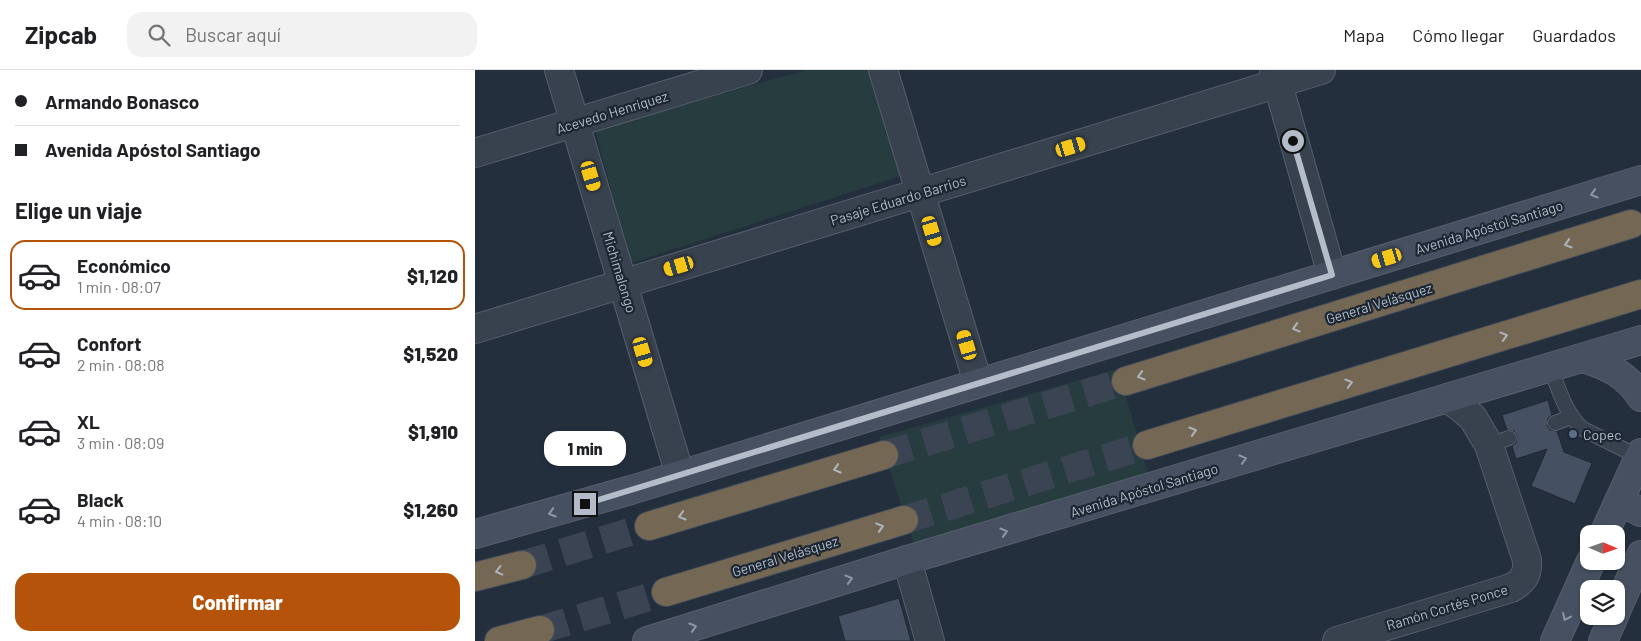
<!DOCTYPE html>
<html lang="es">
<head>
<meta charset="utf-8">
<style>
	:root { --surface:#fff; --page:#f2f2f2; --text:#202124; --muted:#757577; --line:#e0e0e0; --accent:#b45309 }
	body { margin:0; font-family:Barlow,sans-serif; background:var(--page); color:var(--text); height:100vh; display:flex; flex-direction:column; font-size:19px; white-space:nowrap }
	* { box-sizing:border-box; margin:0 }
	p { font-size:16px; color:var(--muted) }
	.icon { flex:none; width:28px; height:28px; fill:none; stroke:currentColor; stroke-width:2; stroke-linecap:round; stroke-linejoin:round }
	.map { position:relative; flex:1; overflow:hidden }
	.drawer { display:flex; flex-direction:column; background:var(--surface); width:475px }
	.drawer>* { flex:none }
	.top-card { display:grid; align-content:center; height:110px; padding:0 15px; background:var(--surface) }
	.needle { width:32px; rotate:92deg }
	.controls { position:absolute; left:1105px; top:455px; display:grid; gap:10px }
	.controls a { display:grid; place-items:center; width:45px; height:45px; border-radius:10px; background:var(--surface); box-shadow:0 1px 4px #0004; font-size:25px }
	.end { position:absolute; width:22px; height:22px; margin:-11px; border:6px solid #b4bcc9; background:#111; box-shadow:0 0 0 2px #111 }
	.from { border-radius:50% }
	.bubble { position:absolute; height:35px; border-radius:15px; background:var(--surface); box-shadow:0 1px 4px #0004; font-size:16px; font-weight:800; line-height:35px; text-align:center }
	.car { position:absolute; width:15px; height:30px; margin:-15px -8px; border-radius:6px; box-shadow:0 0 4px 1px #0007; background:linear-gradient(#f5c518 24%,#345 0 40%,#f5c518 0 76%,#345 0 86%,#f5c518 0) }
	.top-card b { display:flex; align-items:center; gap:18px; height:48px; font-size:19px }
	.top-card b+b { border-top:1px solid var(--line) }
	.top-card i { width:12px; height:12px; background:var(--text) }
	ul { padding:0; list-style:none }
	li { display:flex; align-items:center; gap:15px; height:70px; margin:0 10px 8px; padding:0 5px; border:2px solid transparent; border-radius:15px }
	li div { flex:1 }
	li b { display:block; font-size:19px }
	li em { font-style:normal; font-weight:800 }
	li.on { border-color:var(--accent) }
	li>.icon { width:45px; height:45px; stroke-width:1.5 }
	h2 { padding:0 15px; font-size:22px; line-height:60px }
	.primary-button { display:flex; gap:10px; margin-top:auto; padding:10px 15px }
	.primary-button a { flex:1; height:58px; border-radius:15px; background:var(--accent); color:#fff; font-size:20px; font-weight:800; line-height:58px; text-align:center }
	header { display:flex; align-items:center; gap:30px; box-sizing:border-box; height:70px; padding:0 25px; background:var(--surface); border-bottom:1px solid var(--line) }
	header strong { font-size:24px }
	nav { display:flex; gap:28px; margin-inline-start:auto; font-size:18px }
	.search { width:350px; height:45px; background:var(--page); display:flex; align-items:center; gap:12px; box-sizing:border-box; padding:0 18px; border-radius:15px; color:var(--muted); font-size:19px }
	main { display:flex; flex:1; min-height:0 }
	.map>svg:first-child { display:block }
	.green { fill:#263c3f }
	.building { fill:#455162; stroke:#1f2835 }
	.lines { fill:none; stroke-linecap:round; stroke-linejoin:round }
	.highway-tunnel { stroke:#3a4453; stroke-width:28; stroke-dasharray:28 14; stroke-linecap:butt }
	.lane-casing { stroke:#565f6c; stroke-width:16 }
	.street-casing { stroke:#565f6c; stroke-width:30 }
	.secondary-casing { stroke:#565f6c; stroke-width:30 }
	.highway-casing { stroke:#434c59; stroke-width:30 }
	.lane { stroke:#38414e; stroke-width:14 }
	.street { stroke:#38414e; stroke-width:28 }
	.secondary { stroke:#465061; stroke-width:28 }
	.highway { stroke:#746855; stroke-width:28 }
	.oneway { stroke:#8e96a5 }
	.oneway2 { stroke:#aeb4bd }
	.route { stroke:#b4bcc9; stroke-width:6 }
	.service-dot { fill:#5c6f8a; stroke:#1d2633; stroke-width:2 }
	.labels { text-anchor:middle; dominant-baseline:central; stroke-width:4.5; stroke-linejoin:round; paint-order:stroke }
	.street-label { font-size:14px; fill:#b4bcc9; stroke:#1d2633 }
	.poi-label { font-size:14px; fill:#b4bcc9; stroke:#1d2633; text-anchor:start }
</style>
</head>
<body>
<header>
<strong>Zipcab</strong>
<div class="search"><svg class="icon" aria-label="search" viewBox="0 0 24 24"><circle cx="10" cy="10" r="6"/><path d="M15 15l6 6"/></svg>Buscar aquí</div>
<nav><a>Mapa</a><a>Cómo llegar</a><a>Guardados</a></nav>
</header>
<main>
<section class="drawer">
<div class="top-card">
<b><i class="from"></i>Armando Bonasco</b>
<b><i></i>Avenida Apóstol Santiago</b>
</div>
<h2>Elige un viaje</h2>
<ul>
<li class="on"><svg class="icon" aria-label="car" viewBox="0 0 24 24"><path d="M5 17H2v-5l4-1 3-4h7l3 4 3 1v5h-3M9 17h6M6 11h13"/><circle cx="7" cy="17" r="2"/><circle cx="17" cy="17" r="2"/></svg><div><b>Económico</b><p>1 min · 08:07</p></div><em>$1,120</em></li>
<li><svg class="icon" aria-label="car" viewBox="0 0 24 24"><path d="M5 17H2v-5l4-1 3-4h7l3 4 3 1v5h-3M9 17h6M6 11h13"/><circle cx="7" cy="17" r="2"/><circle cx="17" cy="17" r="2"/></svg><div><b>Confort</b><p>2 min · 08:08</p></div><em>$1,520</em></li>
<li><svg class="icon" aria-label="car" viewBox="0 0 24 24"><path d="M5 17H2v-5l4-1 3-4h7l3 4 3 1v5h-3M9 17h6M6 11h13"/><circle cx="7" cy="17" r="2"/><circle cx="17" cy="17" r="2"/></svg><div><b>XL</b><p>3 min · 08:09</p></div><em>$1,910</em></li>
<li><svg class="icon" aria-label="car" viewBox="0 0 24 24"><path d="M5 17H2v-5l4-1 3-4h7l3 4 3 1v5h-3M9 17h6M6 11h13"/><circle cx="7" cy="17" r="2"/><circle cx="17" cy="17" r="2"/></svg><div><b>Black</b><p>4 min · 08:10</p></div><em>$1,260</em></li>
</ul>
<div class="primary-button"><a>Confirmar</a></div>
</section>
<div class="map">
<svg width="1166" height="571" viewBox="0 0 1166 571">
	<rect width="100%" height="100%" fill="#242f3e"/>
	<g class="green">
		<path d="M331,0h64l31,106 -270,87 -36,-133z"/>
		<path d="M643,299l31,108 -233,73 -37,-113z"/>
	</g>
	<g class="building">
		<path d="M1073,330l4,15 -4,3 -1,8 3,4 7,1 7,21 28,11 -17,41 -44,-18 16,-37 -31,10 -4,-13 4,-3 1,-7 -3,-5 -7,-1 -5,-15z"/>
		<path d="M424,528l12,43h-66l-7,-25z"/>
	</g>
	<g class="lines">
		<g class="highway-tunnel">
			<path d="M409,385l242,-74"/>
			<path d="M429,450l243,-75"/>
			<path d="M47,495l127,-39"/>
			<path d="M65,560l126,-38"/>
		</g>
		<g class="lane-casing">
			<g id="lane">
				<path d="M1075,297c9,22 15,47 33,62l56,28"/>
				<path d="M1080,353l16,-6"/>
				<path d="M1014,375l20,-7"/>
			</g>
		</g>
		<g class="street-casing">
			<g id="street">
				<path d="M84,0l121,405"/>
				<path d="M408,0l95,313"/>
				<path d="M799,0l58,205"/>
				<path d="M0,83l273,-83"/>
				<path d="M0,259l846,-259"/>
				<path d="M432,490l23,81"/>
				<path d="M862,571l174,-53c13,-7 17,-14 16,-28l-38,-115 -16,-27 -13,-11 -13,-9"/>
			</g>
		</g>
		<g class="secondary-casing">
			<g id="secondary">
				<path d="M1108,288c24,7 44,17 58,39"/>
				<path d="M1144,431l22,11"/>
				<path d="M0,464l156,-44 1010,-310"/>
				<path d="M1129,464l37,-81"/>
				<path d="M1141,541l25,-56"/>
				<path d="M172,571l260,-81 734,-220"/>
				<path d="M1080,571l36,-80"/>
				<path d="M1128,571l11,-25"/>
			</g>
		</g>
		<g class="highway-casing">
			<g id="highway">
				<path d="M651,311l505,-157"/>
				<path d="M672,375l494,-151"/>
				<path d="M174,456l235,-71"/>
				<path d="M0,507l47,-12"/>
				<path d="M191,522l238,-72"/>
				<path d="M24,571l41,-11"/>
			</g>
		</g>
		<use href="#lane" class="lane"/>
		<use href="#street" class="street"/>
		<use href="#secondary" class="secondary"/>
		<use href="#highway" class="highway"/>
	</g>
	<defs><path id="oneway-chevron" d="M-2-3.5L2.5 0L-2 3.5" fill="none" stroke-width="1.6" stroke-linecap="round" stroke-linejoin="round" transform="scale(1.25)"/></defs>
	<g class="oneway">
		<use href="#oneway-chevron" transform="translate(1119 124) rotate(163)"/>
		<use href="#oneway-chevron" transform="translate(768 389) rotate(-17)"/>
		<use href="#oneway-chevron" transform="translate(77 443) rotate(164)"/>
		<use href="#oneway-chevron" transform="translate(529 462) rotate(-17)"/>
		<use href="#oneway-chevron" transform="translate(374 509) rotate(-17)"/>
		<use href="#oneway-chevron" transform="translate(1091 547) rotate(115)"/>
		<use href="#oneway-chevron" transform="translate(218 557) rotate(-17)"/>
	</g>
	<g class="oneway2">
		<use href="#oneway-chevron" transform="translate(1093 174) rotate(163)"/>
		<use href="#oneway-chevron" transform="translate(821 258) rotate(163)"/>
		<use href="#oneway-chevron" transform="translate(1029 266) rotate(-17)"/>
		<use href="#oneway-chevron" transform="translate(666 306) rotate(163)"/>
		<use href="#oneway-chevron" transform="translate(874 313) rotate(-17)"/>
		<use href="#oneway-chevron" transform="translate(718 361) rotate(-17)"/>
		<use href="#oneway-chevron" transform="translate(362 399) rotate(163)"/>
		<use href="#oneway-chevron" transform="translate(207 446) rotate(163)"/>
		<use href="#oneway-chevron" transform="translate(405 457) rotate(-17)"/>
		<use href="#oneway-chevron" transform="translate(24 501) rotate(166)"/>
	</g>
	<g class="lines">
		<path class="route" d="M110,434l747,-229 -39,-134"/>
	</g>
	<circle class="service-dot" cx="1098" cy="364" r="5"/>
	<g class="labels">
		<g class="street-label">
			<text transform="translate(137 42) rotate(-17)">Acevedo Henríquez</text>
			<text transform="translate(423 130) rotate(-17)">Pasaje Eduardo Barrios</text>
			<text transform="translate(1014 157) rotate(-17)">Avenida Apóstol Santiago</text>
			<text transform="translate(145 202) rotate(73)">Michimalongo</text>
			<text transform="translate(904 233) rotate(-17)">General Velásquez</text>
			<text transform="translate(669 420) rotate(-17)">Avenida Apóstol Santiago</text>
			<text transform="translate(310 486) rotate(-17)">General Velásquez</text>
			<text transform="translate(972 537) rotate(-17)">Ramón Cortés Ponce</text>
		</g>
		<g class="poi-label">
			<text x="1108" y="364">Copec</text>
		</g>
	</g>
</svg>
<div class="controls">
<a><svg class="needle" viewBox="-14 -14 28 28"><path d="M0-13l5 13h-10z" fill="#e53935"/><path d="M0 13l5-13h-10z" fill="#757577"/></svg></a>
<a><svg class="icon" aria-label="layers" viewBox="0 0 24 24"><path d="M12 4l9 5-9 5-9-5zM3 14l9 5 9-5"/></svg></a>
</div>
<i class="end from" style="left:818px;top:71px"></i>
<i class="end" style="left:110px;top:434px"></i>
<div class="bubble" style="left:69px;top:361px;width:82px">1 min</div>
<i class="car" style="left:596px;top:77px;rotate:73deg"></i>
<i class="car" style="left:116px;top:106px;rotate:163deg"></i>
<i class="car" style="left:457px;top:161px;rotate:163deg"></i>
<i class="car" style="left:912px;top:188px;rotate:253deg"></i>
<i class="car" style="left:204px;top:196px;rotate:253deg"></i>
<i class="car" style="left:492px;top:275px;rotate:343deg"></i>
<i class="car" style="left:168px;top:282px;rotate:163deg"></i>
</div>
</main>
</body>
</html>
